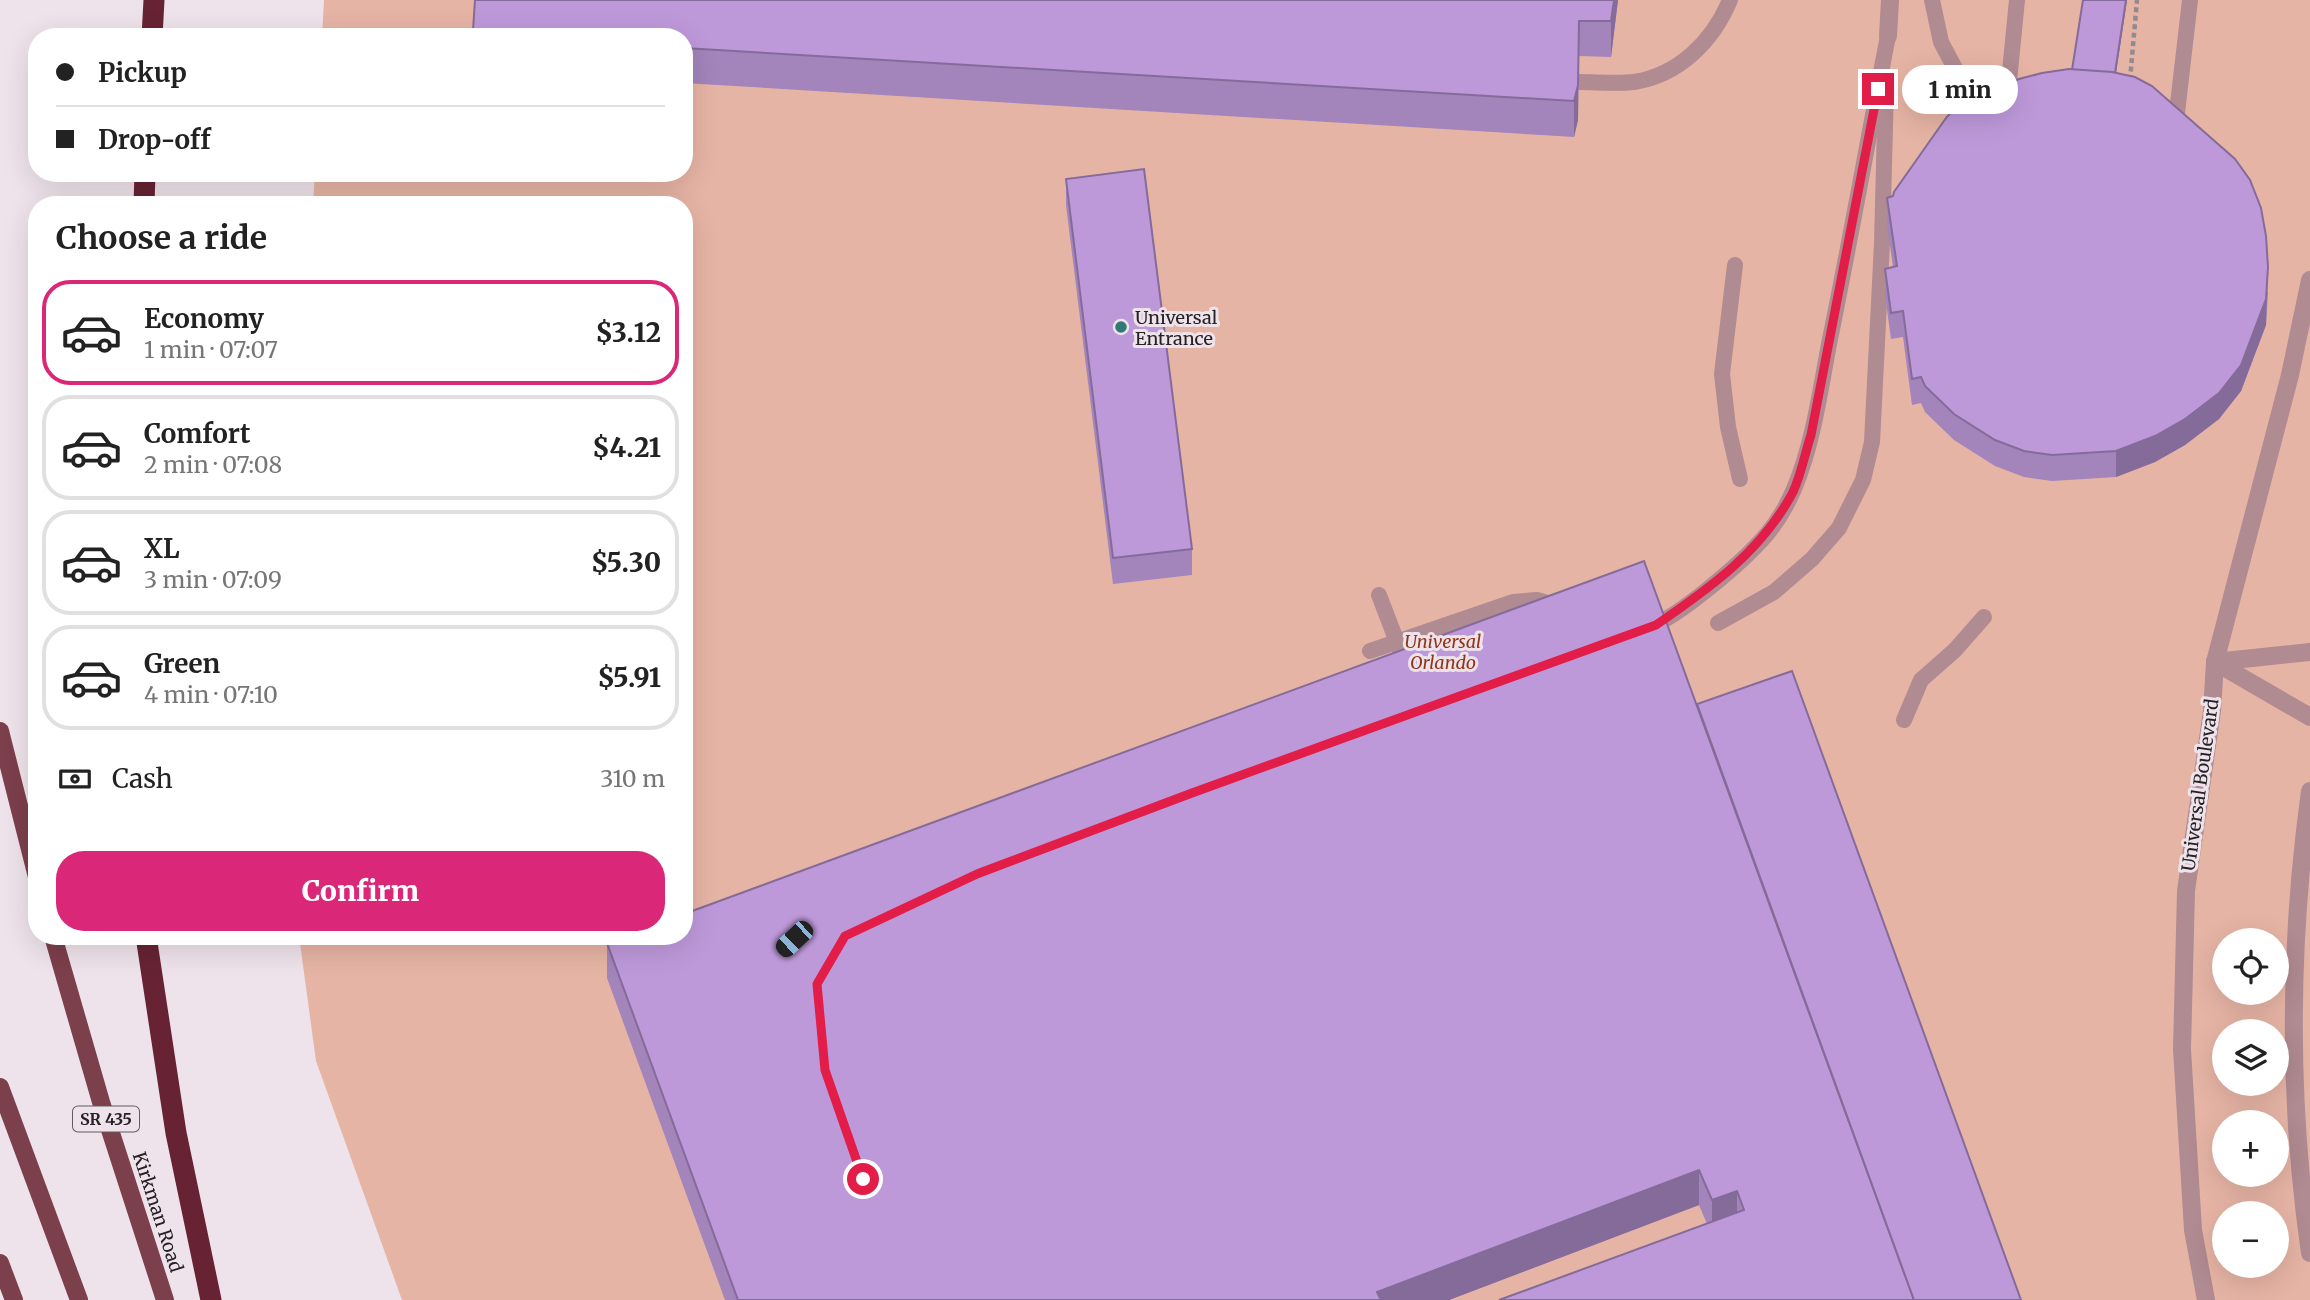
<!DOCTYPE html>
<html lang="en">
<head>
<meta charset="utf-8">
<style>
	:root { --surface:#fff; --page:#f6f6f6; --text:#222; --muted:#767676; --line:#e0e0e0; --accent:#db2777 }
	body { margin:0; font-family:Merriweather,serif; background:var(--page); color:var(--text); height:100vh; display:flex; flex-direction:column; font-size:26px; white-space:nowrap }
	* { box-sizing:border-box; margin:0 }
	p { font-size:23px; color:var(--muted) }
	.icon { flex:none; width:38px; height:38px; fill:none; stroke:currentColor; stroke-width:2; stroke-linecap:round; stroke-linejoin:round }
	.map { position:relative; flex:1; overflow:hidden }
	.sheet { position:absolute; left:28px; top:196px; width:665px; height:749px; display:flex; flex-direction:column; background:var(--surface); border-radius:28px; box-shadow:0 7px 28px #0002 }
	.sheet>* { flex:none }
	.top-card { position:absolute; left:28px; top:28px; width:665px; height:154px; border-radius:28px; box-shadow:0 7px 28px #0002; display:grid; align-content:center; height:154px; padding:0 28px; background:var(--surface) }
	.tools { position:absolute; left:2212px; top:928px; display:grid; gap:14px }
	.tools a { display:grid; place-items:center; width:77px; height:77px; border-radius:50%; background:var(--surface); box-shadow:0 7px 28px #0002; font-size:35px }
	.end { position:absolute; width:32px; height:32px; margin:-16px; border:9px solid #e11d48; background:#fff; box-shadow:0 0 0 4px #fff }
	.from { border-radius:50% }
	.bubble { position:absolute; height:49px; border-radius:24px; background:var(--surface); box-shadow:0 7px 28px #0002; font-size:23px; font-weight:800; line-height:49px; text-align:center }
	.car { position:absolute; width:21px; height:42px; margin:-21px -10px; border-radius:9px; box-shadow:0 0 5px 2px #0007; background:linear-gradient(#222 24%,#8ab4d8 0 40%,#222 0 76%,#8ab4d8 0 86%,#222 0) }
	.top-card b { display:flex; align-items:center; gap:24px; height:66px; font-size:26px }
	.top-card b+b { border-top:2px solid var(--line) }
	.top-card i { width:18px; height:18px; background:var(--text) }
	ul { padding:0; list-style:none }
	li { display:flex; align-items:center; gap:21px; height:105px; margin:0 14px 10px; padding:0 14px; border:4px solid var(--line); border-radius:28px }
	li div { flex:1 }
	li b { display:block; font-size:26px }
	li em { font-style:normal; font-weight:800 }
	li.active { border-color:var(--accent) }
	li>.icon { width:63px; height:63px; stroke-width:1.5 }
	h2 { padding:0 28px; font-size:32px; line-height:84px }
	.pay { display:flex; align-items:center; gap:18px; height:77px; padding:0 28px; font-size:26px }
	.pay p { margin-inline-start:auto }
	.cta { display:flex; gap:14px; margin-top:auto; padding:14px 28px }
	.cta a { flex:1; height:80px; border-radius:28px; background:var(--accent); color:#fff; font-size:28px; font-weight:800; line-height:80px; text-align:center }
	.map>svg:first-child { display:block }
	.green { fill:#e6b4a5; fill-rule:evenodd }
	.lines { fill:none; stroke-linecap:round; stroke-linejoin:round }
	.path { stroke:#928a90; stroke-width:4.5; stroke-dasharray:5 3.5; stroke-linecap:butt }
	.service { stroke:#b08b91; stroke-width:16 }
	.minor { stroke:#b08b91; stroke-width:18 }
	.tertiary { stroke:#b08b91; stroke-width:18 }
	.primary { stroke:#7c3f4c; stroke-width:18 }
	.motorway { stroke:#672334; stroke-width:21 }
	.wall { fill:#a384bb }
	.shaded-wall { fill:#856b99 }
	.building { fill:#be99da; stroke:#856b99; stroke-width:2 }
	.route { stroke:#e11d48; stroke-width:9 }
	.poi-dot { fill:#307978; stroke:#eee3ea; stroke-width:2.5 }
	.labels { text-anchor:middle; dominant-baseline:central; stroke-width:6; stroke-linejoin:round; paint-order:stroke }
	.shield { fill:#eee3ea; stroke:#615b5f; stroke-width:2 }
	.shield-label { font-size:16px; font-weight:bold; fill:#252124 }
	.poi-label { font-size:18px; fill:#252124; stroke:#eee3ea; text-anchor:start }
	.park-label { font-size:18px; font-style:italic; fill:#903519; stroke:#eee3ea }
	.street-label { font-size:18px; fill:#252124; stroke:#eee3ea }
</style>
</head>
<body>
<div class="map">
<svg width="2310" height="1300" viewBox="0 0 2310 1300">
	<rect width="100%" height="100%" fill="#eee3ea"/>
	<path class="green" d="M324,0h1986v1300h-1908l-86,-239 -17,-125h385v-731h-371l2,-32h369v-136h-362zM2224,940h53v52h-53zM2224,1031h53v52h-53zM2224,1122h53v52h-53zM2224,1213h53v52h-53z"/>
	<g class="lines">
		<path class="path" d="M2130,80l7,-80"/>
		<g class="service">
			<path d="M1932,0l9,42 35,66"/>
			<path d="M1579,82c18,0 37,2 55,0 45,-7 79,-41 96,-82"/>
			<path d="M2007,102l10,-102"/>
			<path d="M2175,130l15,-130"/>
			<path d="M1735,265l-13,109 6,53 12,52"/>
			<path d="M1379,595l21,55"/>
			<path d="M1718,623l56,-31 38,-33 27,-31 24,-48 9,-38 10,-199 4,-155"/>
			<path d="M1646,629c33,-12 98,-68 121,-95 10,-12 21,-31 27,-45 19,-45 26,-97 35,-145 21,-102 39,-205 59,-308"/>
			<path d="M1370,651l143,-49 24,-2 21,6"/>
			<path d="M1904,720l17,-40 34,-30 29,-33"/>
		</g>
		<g class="minor">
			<path d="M1888,36l2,-36"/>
			<path d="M2215,662l95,55"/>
			<path d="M2215,662l95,-10"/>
		</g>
		<g class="tertiary">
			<path d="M2310,791c-21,153 -22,309 0,462"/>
			<path d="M2206,1300l-13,-70 -11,-181 4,-158 26,-180 3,-49 75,-287 20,-95"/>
		</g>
		<g class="primary">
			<path d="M0,731l37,146"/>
			<path d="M53,936l48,166 64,198"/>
			<path d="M0,1087l79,213"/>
			<path d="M0,1263l14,37"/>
		</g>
		<g class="motorway">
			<path d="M152,37l2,-37"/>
			<path d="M144,205l1,-32"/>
			<path d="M146,936l30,197 35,167"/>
		</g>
	</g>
	<g class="wall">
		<path d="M475,0h1143l-7,57 -32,-1 -1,64 -4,17 -890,-54v-46h-211z"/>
		<path d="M2083,0h44l-11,73 152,220 -2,32 -25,66 -22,28 -34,26 -30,17 -39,15 -64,4 -28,-4 -29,-11 -41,-26 -29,-28 -4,-9 -9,2 -9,-68 -12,2 -6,-44v-26l8,-2 -6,-43v-26l6,-2 179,-126z"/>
		<path d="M1066,179l126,370v26l-79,9 -47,-379z"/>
		<path d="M1697,704l324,596 -314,-76 -8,-19 -250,95h-724l-118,-322v-35z"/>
	</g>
	<g class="shaded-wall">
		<path d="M1614,0h4l-7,57v-36z"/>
		<path d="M2126,0h1l-15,98v-7z"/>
		<path d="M1579,21l-1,99 -4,17v-36z"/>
		<path d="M2268,267l-2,58 -25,66 -22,28 -34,26 -30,17 -39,15v-26z"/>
		<path d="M1699,1170v35l-250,95h-72v-8z"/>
		<path d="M1737,1191v35l-25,9v-35z"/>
	</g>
	<g class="building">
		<path d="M475,0h1139l-3,21h-32l-1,64 -4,16 -890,-53v-11h-133l-78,-7z"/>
		<path d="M2083,0h43l-11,73 -43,-3z"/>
		<path d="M2069,69l43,3 23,5 17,9 83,73 15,21 11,28 5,28 2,31 -2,32 -25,66 -22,28 -34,26 -30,17 -39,15 -64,4 -28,-4 -29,-11 -41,-26 -29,-28 -4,-9 -9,2 -9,-68 -12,2 -6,-44 12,-3 -10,-68 6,-2 1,-4 52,-74 7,-8 18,-11 48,-20 23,-6z"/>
		<path d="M1144,169l48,380 -79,9 -47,-379z"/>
		<path d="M1644,561l270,739h-415l245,-90 -7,-19 -25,9 -13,-30 -322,122 4,8h-643l-131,-357 18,-7h59v-22z"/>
		<path d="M1792,671l229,629h-107l-217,-596z"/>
	</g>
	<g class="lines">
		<path class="route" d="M863,1179l-38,-109 -8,-86 28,-48 132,-62 215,-81 464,-168c54,-37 106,-74 137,-133 8,-17 12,-39 18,-57l67,-346"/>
	</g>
	<circle class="poi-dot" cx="1121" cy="327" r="7"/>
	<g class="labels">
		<rect class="shield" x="73" y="1106.5" width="66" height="25" rx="5"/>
		<g class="shield-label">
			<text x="106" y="1119">SR 435</text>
		</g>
		<g class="poi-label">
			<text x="1135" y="317">Universal<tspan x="1135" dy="21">Entrance</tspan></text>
		</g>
		<g class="park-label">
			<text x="1443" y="641">Universal<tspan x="1443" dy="21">Orlando</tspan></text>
		</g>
		<g class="street-label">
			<text transform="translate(2200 785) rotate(-82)">Universal Boulevard</text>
			<text transform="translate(158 1212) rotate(72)">Kirkman Road</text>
		</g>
	</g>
</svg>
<div class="tools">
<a><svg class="icon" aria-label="locate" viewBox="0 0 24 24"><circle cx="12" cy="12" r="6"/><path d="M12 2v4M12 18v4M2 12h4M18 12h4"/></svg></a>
<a><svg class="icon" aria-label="layers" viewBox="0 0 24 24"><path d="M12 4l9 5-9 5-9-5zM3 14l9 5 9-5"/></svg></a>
<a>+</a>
<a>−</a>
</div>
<i class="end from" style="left:863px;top:1179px"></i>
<i class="end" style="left:1878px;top:89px"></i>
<div class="bubble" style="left:1902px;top:65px;width:116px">1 min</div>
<i class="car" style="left:794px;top:939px;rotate:227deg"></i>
<div class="top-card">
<b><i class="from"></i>Pickup</b>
<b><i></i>Drop-off</b>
</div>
<section class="sheet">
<h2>Choose a ride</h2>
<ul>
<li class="active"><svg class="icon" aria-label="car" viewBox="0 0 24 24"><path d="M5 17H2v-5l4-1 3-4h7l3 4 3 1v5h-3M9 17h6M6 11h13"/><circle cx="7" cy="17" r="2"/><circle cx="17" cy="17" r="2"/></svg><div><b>Economy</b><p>1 min · 07:07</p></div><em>$3.12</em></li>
<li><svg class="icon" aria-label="car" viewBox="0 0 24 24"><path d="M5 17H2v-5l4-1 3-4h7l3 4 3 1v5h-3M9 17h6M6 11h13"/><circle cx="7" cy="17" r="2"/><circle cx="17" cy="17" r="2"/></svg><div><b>Comfort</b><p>2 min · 07:08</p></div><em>$4.21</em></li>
<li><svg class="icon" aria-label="car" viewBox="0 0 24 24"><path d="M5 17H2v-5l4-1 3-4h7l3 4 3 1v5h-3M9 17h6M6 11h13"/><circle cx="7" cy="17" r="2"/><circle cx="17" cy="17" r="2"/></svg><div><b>XL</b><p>3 min · 07:09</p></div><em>$5.30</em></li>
<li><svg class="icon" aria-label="car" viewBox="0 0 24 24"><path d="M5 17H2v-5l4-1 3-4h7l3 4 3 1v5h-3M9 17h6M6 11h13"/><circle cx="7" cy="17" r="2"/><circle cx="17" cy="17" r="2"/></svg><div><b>Green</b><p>4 min · 07:10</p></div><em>$5.91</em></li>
</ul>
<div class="pay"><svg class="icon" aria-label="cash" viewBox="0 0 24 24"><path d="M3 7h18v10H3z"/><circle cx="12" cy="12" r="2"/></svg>Cash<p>310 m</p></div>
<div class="cta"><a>Confirm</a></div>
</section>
</div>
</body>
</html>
